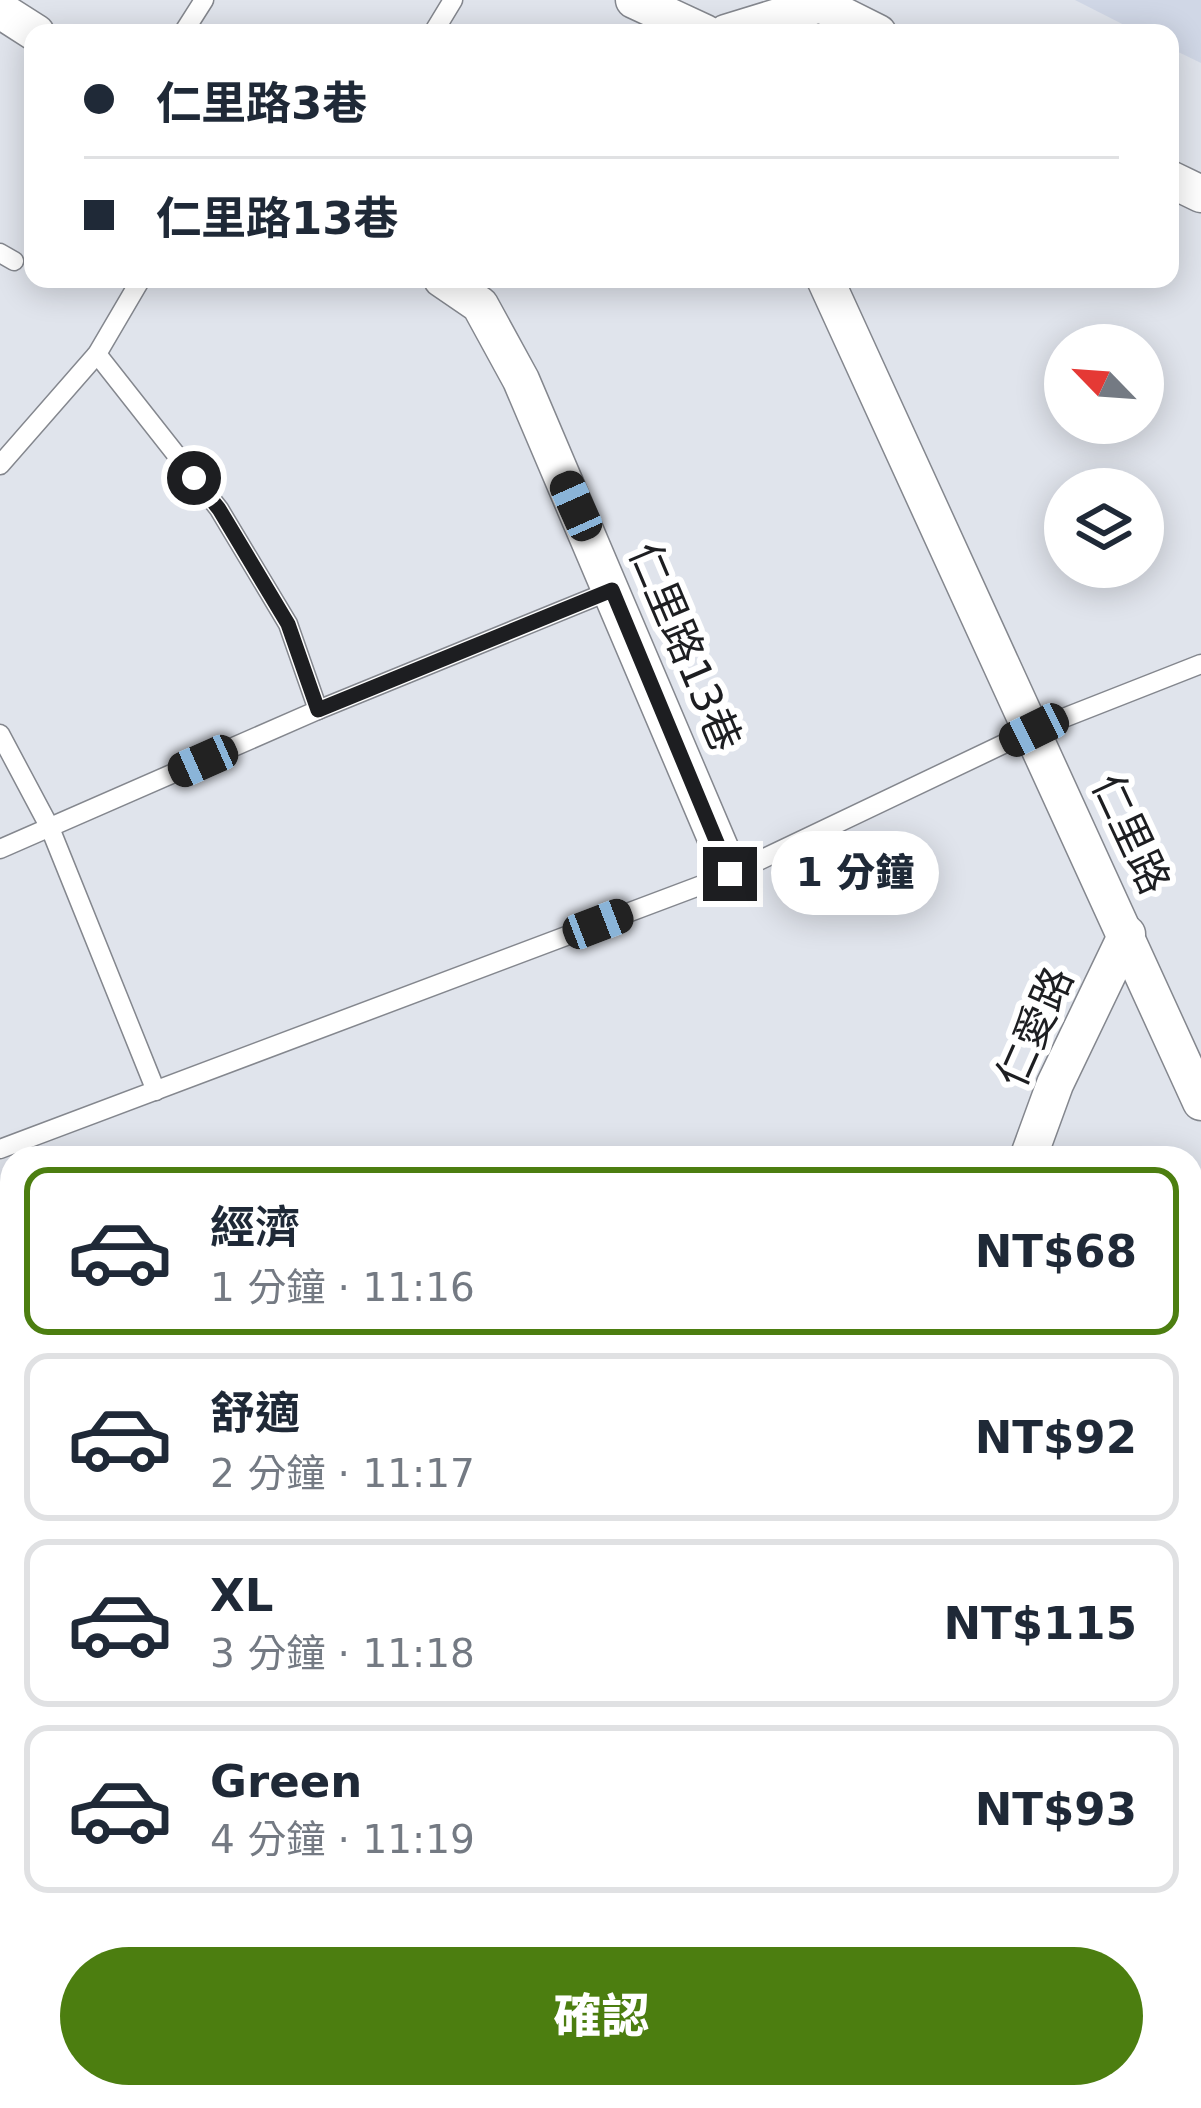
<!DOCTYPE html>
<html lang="zh-TW">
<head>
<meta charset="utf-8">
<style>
	:root { --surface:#fff; --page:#f6f6f7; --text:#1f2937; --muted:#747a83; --line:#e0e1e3; --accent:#4c7e10 }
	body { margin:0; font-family:"DejaVu Sans","Noto Sans TC",sans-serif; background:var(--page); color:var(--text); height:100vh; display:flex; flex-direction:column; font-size:45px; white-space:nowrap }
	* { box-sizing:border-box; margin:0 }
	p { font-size:39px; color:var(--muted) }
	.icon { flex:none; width:66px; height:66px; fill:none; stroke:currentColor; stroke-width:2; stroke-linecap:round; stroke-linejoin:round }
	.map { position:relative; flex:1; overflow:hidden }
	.drawer { position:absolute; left:0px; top:1146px; width:1203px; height:963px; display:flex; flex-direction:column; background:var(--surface); border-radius:36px 36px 0 0; box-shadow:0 6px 30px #0003 }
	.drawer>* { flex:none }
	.banner { position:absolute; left:24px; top:24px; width:1155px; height:264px; border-radius:24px; box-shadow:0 6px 30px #0003; display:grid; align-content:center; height:264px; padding:0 60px; background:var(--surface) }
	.needle { width:78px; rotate:295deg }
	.buttons { position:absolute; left:1044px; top:324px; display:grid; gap:24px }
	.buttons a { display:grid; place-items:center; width:120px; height:120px; border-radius:50%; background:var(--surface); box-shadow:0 6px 30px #0003; font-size:60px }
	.end { position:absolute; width:54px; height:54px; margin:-27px; border:15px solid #1d1e21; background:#fff; box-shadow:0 0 0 6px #fff }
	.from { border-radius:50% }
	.bubble { position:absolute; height:84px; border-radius:42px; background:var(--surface); box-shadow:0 6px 30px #0003; font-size:39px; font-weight:800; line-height:84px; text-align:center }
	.car { position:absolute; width:36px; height:72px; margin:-36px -18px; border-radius:15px; box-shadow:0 0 9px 3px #0007; background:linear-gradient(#222 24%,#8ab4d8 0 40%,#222 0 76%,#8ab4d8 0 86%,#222 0) }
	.banner b { display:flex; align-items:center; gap:42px; height:114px; font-size:45px }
	.banner b+b { border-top:3px solid var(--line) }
	.banner i { width:30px; height:30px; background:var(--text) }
	ul { padding:21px 0 0; list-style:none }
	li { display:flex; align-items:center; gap:36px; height:168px; margin:0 24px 18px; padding:0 36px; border:6px solid var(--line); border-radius:24px }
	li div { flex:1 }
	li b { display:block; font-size:45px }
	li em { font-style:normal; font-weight:800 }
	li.active { border-color:var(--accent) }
	li>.icon { width:108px; height:108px; stroke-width:1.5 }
	.primary-button { display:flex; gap:24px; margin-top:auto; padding:24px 60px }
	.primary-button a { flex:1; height:138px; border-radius:72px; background:var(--accent); color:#fff; font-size:48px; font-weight:800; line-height:138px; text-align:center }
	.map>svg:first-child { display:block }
	.built { fill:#d0d7e6 }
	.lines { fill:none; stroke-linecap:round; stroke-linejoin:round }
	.river { stroke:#5dadb9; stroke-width:63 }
	.service-casing { stroke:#84878e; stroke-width:21 }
	.minor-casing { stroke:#84878e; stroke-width:39 }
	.tertiary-casing { stroke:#84878e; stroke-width:48 }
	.secondary-casing { stroke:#84878e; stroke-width:54 }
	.service { stroke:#fff; stroke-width:18 }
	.minor { stroke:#fff; stroke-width:36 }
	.tertiary { stroke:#fff; stroke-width:45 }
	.secondary { stroke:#fff; stroke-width:51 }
	.route { stroke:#1d1e21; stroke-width:15 }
	.labels { text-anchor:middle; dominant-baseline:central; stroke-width:12; stroke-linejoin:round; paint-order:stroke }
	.street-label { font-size:42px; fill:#1d1e21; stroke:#fff }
</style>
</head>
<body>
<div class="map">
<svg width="1201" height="2108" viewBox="0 0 1201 2108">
	<rect width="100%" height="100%" fill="#e0e4ec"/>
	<path class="built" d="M1075,0h126v63l-31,-15v-15h-30z"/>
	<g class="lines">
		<g class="river">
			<path d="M0,1374l12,10"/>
			<path d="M0,2056l12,-28"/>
		</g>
		<g class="service-casing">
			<g id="service">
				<path d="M183,33l21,-33"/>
				<path d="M433,33l20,-33"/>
				<path d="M0,253l14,8"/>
				<path d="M97,354l122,155 69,115 30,86"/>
				<path d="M0,465l97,-111 44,-75"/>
				<path d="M0,734l50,94 106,263"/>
				<path d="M0,849l318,-139 294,-120"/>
				<path d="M0,1149l731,-275 302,-144 168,-66"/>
				<path d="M342,2108l4,-11"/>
			</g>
		</g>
		<g class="minor-casing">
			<g id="minor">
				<path d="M634,0l71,33"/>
				<path d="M0,10l36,23"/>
				<path d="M726,33l94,-29 58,29"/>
				<path d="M1170,179l31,15"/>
				<path d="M442,279l38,26 41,75 210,494"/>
				<path d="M825,279l376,823"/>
				<path d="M1028,1158l27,-74 72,-150"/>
				<path d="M1191,1387l10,3"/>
				<path d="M799,2097l13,11"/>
				<path d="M101,2108l4,-11"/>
			</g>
		</g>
		<g class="tertiary-casing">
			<g id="tertiary">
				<path d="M0,1958l12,4"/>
				<path d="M425,2097l23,11"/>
			</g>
		</g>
		<g class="secondary-casing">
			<g id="secondary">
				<path d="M1191,1574l10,-20"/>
				<path d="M941,2108l5,-11"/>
			</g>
		</g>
		<use href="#service" class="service"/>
		<use href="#minor" class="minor"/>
		<use href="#tertiary" class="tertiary"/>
		<use href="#secondary" class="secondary"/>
	</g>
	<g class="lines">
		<path class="route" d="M194,478l25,31 69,115 30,86 294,-120 118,284"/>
	</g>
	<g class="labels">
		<g class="street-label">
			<text transform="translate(685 647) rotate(67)">仁里路13巷</text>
			<text transform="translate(1131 834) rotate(65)">仁里路</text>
			<text transform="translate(1035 1027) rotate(-66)">仁愛路</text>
		</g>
	</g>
</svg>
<div class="buttons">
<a><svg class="needle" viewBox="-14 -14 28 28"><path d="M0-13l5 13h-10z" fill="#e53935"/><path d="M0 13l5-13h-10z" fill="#747a83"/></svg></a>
<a><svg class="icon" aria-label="layers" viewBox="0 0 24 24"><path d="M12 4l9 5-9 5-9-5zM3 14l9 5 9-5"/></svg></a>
</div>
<i class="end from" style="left:194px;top:478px"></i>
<i class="end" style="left:730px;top:874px"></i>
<div class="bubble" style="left:771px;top:831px;width:168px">1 分鐘</div>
<i class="car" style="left:576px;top:506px;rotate:336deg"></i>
<i class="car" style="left:1034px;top:730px;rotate:244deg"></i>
<i class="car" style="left:203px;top:761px;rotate:246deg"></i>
<i class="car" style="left:598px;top:924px;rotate:69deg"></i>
<div class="banner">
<b><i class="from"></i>仁里路3巷</b>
<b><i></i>仁里路13巷</b>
</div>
<section class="drawer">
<ul>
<li class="active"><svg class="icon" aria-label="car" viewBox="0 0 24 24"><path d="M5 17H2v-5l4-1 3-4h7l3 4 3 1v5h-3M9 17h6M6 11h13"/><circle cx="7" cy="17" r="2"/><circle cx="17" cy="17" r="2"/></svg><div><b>經濟</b><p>1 分鐘 · 11:16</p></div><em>NT$68</em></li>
<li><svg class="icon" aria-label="car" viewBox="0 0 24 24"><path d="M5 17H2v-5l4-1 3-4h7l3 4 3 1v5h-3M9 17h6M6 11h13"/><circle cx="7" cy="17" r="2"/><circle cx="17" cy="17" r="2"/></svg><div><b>舒適</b><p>2 分鐘 · 11:17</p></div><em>NT$92</em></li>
<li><svg class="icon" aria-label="car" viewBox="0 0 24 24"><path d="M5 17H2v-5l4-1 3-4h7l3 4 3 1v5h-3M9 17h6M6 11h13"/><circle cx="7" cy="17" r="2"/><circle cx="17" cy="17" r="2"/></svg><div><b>XL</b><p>3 分鐘 · 11:18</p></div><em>NT$115</em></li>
<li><svg class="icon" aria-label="car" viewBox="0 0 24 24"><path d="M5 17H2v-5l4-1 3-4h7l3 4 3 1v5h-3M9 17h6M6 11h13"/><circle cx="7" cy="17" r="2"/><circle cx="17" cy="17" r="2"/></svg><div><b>Green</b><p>4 分鐘 · 11:19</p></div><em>NT$93</em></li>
</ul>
<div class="primary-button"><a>確認</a></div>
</section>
</div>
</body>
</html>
